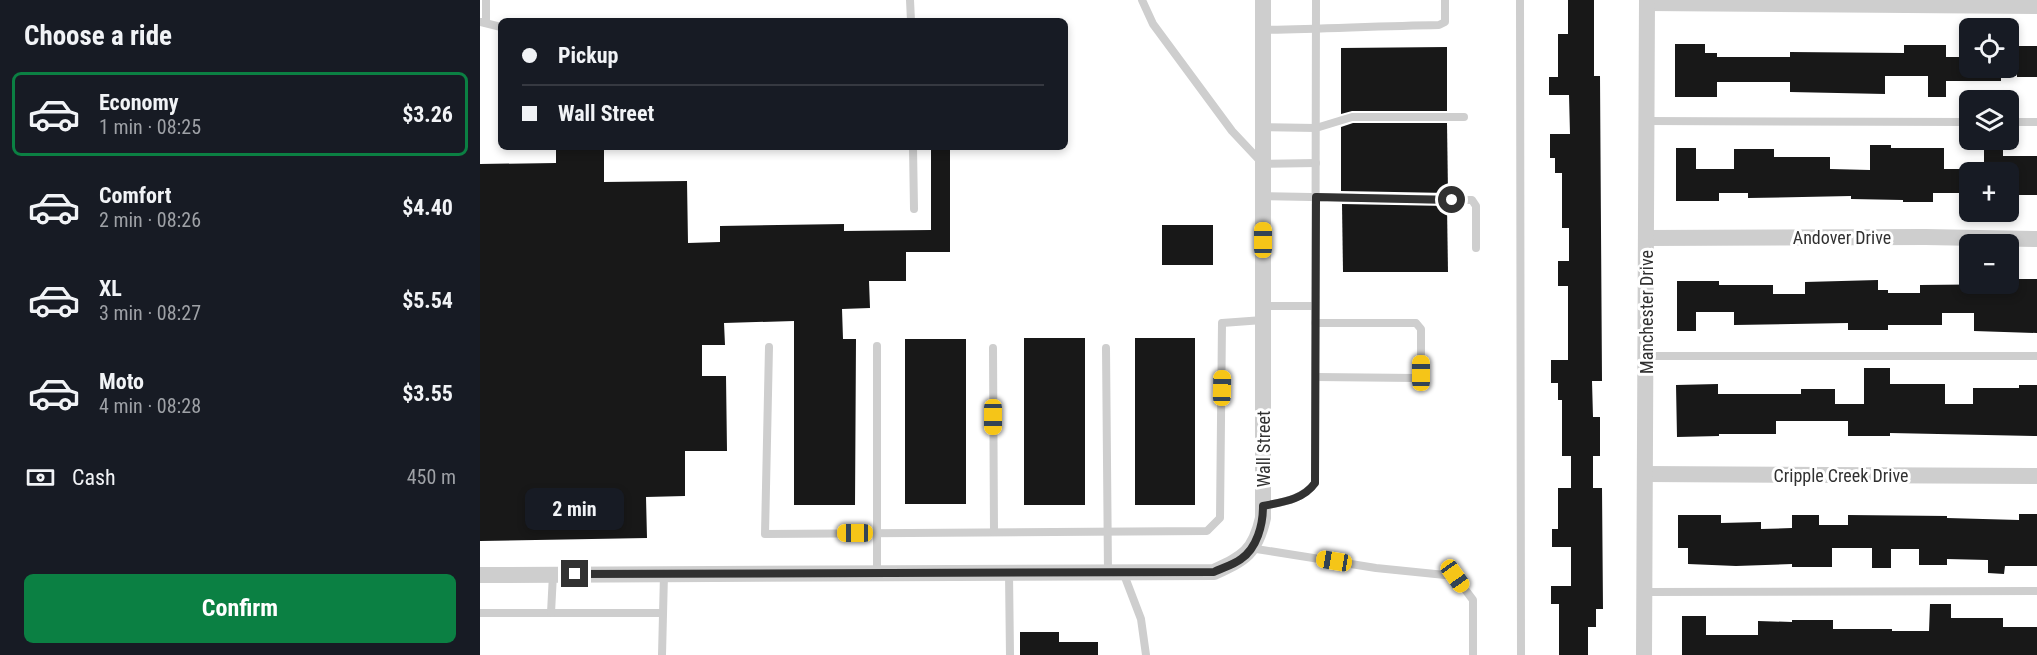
<!DOCTYPE html>
<html lang="en">
<head>
<meta charset="utf-8">
<style>
	:root { --surface:#171b24; --page:#20242c; --text:#f1f3f6; --muted:#9ea1a6; --line:#363941; --accent:#0b8043 }
	body { margin:0; font-family:"Roboto Condensed",sans-serif; background:var(--page); color:var(--text); height:100vh; display:flex; flex-direction:column; font-size:22px; white-space:nowrap }
	* { box-sizing:border-box; margin:0 }
	p { font-size:20px; color:var(--muted) }
	.icon { flex:none; width:33px; height:33px; fill:none; stroke:currentColor; stroke-width:2; stroke-linecap:round; stroke-linejoin:round }
	.map { position:relative; flex:1; overflow:hidden }
	.panel { display:flex; flex-direction:column; background:var(--surface); width:480px }
	.panel>* { flex:none }
	.hud { position:absolute; left:18px; top:18px; width:570px; height:132px; border-radius:9px; box-shadow:0 3px 9px #0003; display:grid; align-content:center; height:132px; padding:0 24px; background:var(--surface) }
	.fabs { position:absolute; left:1479px; top:18px; display:grid; gap:12px }
	.fabs a { display:grid; place-items:center; width:60px; height:60px; border-radius:9px; background:var(--surface); box-shadow:0 3px 9px #0003; font-size:30px }
	.end { position:absolute; width:27px; height:27px; margin:-14px; border:8px solid #313131; background:#fff; box-shadow:0 0 0 3px #fff }
	.from { border-radius:50% }
	.bubble { position:absolute; height:42px; border-radius:9px; background:var(--surface); box-shadow:0 3px 9px #0003; font-size:20px; font-weight:700; line-height:42px; text-align:center }
	.car { position:absolute; width:18px; height:36px; margin:-18px -9px; border-radius:8px; box-shadow:0 0 4px 2px #0007; background:linear-gradient(#f5c518 24%,#345 0 40%,#f5c518 0 76%,#345 0 86%,#f5c518 0) }
	.hud b { display:flex; align-items:center; gap:21px; height:57px; font-size:22px }
	.hud b+b { border-top:2px solid var(--line) }
	.hud i { width:15px; height:15px; background:var(--text) }
	ul { padding:0; list-style:none }
	li { display:flex; align-items:center; gap:18px; height:84px; margin:0 12px 9px; padding:0 12px; border:3px solid transparent; border-radius:9px }
	li div { flex:1 }
	li b { display:block; font-size:22px }
	li em { font-style:normal; font-weight:700 }
	li.current { border-color:var(--accent) }
	li>.icon { width:54px; height:54px; stroke-width:1.5 }
	h2 { padding:0 24px; font-size:27px; line-height:72px }
	.pay { display:flex; align-items:center; gap:15px; height:66px; padding:0 24px; font-size:22px }
	.pay p { margin-inline-start:auto }
	.button { display:flex; gap:12px; margin-top:auto; padding:12px 24px }
	.button a { flex:1; height:69px; border-radius:9px; background:var(--accent); color:#fff; font-size:24px; font-weight:700; line-height:69px; text-align:center }
	main { display:flex; flex:1; min-height:0 }
	.map>svg:first-child { display:block }
	.building { fill:#181818 }
	.lines { fill:none; stroke-linecap:round; stroke-linejoin:round }
	.lane { stroke:#cecece; stroke-width:8 }
	.street { stroke:#cecece; stroke-width:16 }
	.route { stroke:#313131; stroke-width:8 }
	.labels { text-anchor:middle; dominant-baseline:central; stroke-width:6; stroke-linejoin:round; paint-order:stroke }
	.street-label { font-size:18px; fill:#313131; stroke:#fff }
</style>
</head>
<body>
<main>
<section class="panel">
<h2>Choose a ride</h2>
<ul>
<li class="current"><svg class="icon" aria-label="car" viewBox="0 0 24 24"><path d="M5 17H2v-5l4-1 3-4h7l3 4 3 1v5h-3M9 17h6M6 11h13"/><circle cx="7" cy="17" r="2"/><circle cx="17" cy="17" r="2"/></svg><div><b>Economy</b><p>1 min · 08:25</p></div><em>$3.26</em></li>
<li><svg class="icon" aria-label="car" viewBox="0 0 24 24"><path d="M5 17H2v-5l4-1 3-4h7l3 4 3 1v5h-3M9 17h6M6 11h13"/><circle cx="7" cy="17" r="2"/><circle cx="17" cy="17" r="2"/></svg><div><b>Comfort</b><p>2 min · 08:26</p></div><em>$4.40</em></li>
<li><svg class="icon" aria-label="car" viewBox="0 0 24 24"><path d="M5 17H2v-5l4-1 3-4h7l3 4 3 1v5h-3M9 17h6M6 11h13"/><circle cx="7" cy="17" r="2"/><circle cx="17" cy="17" r="2"/></svg><div><b>XL</b><p>3 min · 08:27</p></div><em>$5.54</em></li>
<li><svg class="icon" aria-label="car" viewBox="0 0 24 24"><path d="M5 17H2v-5l4-1 3-4h7l3 4 3 1v5h-3M9 17h6M6 11h13"/><circle cx="7" cy="17" r="2"/><circle cx="17" cy="17" r="2"/></svg><div><b>Moto</b><p>4 min · 08:28</p></div><em>$3.55</em></li>
</ul>
<div class="pay"><svg class="icon" aria-label="cash" viewBox="0 0 24 24"><path d="M3 7h18v10H3z"/><circle cx="12" cy="12" r="2"/></svg>Cash<p>450 m</p></div>
<div class="button"><a>Confirm</a></div>
</section>
<div class="map">
<svg width="1557" height="655" viewBox="0 0 1557 655">
	<rect width="100%" height="100%" fill="#fff"/>
	<g class="building">
		<path d="M1088,0h26v76h6l2,305h-10l1,36h7v39h-7v32h9l1,121h-7v18h-8v28h-29v-51h-8v-18h20v-39h-19v-18h6v-41h13v-32h-9v-56h-4v-17h-7v-23h17v-74h-10v-25h11v-33h-7v-55h-7v-15h-5v-24h20l-1,-39h-20v-18h9v-43h10z"/>
		<path d="M1195,44h30v9h12v4h73v-5l114,1v-8h42v12h24v11h31v13h-55v16h-18v-21h-43v18l-95,-2v-10h-73v15h-42z"/>
		<rect x="1537" y="46" width="20" height="31"/>
		<path d="M967,47v64h-95l-11,3v-66z"/>
		<path d="M873,123h94l1,70 -107,-2v-64z"/>
		<path d="M1390,145h21v3h53v21h26v24h-37v9h-30v-2l-52,-1v-3l-103,2v-5h-29v8h-43v-53h20v21h38v-20h40v8h56v12l40,1z"/>
		<path d="M76,147h48v35l83,-1 1,62 32,-1v-16l124,-2v7l87,-1v-83h19v105h-44v29h-37l1,27 -28,1 1,30h13l-1,166h-61v-184l-70,2 1,22h-23v31h24l1,75h-42v45l-39,1 1,41 -167,3v-377l76,-1z"/>
		<path d="M1504,150h19v6h34v39h-18v-23h-35z"/>
		<path d="M862,204l105,2 1,66h-105z"/>
		<rect x="682" y="225" width="51" height="40"/>
		<path d="M1537,279h20v54l-63,-2v-18h-32v12h-54v5h-40v-7l-114,2v-13h-38v19h-19v-50h42v4h54v9h32v-12l73,-2v10h10v3h32v-8l97,-1z"/>
		<rect x="544" y="338" width="61" height="167"/>
		<rect x="655" y="338" width="60" height="167"/>
		<rect x="425" y="339" width="61" height="165"/>
		<path d="M1384,368h26v16h55v20h28v-16h46v-3h18v51l-147,-3v3h-42v-15h-72v13h-57v2l-42,1 -1,-52 42,-1v10h83v-5h34v15h29z"/>
		<path d="M1539,514h18v52h-32l-1,8 -16,-1v-13l-41,-1v6h-28v-16h-28v19h-19v-20h-40v19h-40v-3l-56,2 -48,-2v-16h-10v-33h43v8l40,-1v7l31,-1v-13h27v10h29v-10l99,1v2l72,2z"/>
		<path d="M1450,604h21v14h52v9h34v28h-355v-39h24v19h52v-14l34,1v-2h41v9h59v2h37z"/>
		<path d="M540,632h39v10h39v13h-78z"/>
	</g>
	<g class="lines">
		<g class="lane">
			<path d="M430,0l1,21"/>
			<path d="M662,0l11,24 79,107 31,33 53,-1"/>
			<path d="M1040,0l1,655"/>
			<path d="M1,22l20,5"/>
			<path d="M6,23v-23"/>
			<path d="M783,30c59,-1 117,-4 176,-5l6,-3v-22"/>
			<path d="M1167,121l323,1"/>
			<path d="M1528,122h29"/>
			<path d="M783,127l53,1 36,-11h112"/>
			<path d="M433,147l1,62"/>
			<path d="M783,196l209,4 4,6v42"/>
			<path d="M783,306h52"/>
			<path d="M835,323h101l5,6v44l-5,5 -100,-1"/>
			<path d="M289,347l-4,187 442,-3 13,-13 2,-195 41,-3"/>
			<path d="M513,348l1,184"/>
			<path d="M626,348l2,224"/>
			<path d="M1165,356h392"/>
			<path d="M783,506c19,-4 39,-6 52,-23l1,-483"/>
			<path d="M770,548l126,20 79,8 18,24v55"/>
			<path d="M643,572l18,47 5,36"/>
			<path d="M397,573v-227"/>
			<path d="M529,573l1,82"/>
			<path d="M1165,592l392,-1"/>
			<path d="M0,613h183"/>
			<path d="M71,613l2,-39"/>
			<path d="M182,655l2,-81"/>
		</g>
		<g class="street">
			<path d="M1167,3l390,3"/>
			<path d="M1166,238l279,-1 112,2"/>
			<path d="M1165,474l392,2"/>
			<path d="M0,575l734,-3c30,-14 41,-19 49,-54v-518"/>
			<path d="M1164,655l3,-655"/>
		</g>
	</g>
	<g class="lines">
		<path class="route" d="M95,574l639,-2c8,-4 19,-7 27,-13 16,-11 22,-34 22,-53 19,-4 40,-6 52,-23l1,-286 136,3"/>
	</g>
	<g class="labels">
		<g class="street-label">
			<text x="1362" y="237">Andover Drive</text>
			<text transform="translate(1166 312) rotate(-90)">Manchester Drive</text>
			<text transform="translate(783 449) rotate(-90)">Wall Street</text>
			<text x="1361" y="475">Cripple Creek Drive</text>
		</g>
	</g>
</svg>
<div class="fabs">
<a><svg class="icon" aria-label="locate" viewBox="0 0 24 24"><circle cx="12" cy="12" r="6"/><path d="M12 2v4M12 18v4M2 12h4M18 12h4"/></svg></a>
<a><svg class="icon" aria-label="layers" viewBox="0 0 24 24"><path d="M12 4l9 5-9 5-9-5zM3 14l9 5 9-5"/></svg></a>
<a>+</a>
<a>−</a>
</div>
<i class="end from" style="left:972px;top:200px"></i>
<i class="end" style="left:95px;top:574px"></i>
<div class="bubble" style="left:45px;top:488px;width:99px">2 min</div>
<i class="car" style="left:783px;top:240px;rotate:0deg"></i>
<i class="car" style="left:941px;top:373px;rotate:0deg"></i>
<i class="car" style="left:742px;top:388px;rotate:1deg"></i>
<i class="car" style="left:513px;top:417px;rotate:180deg"></i>
<i class="car" style="left:375px;top:533px;rotate:270deg"></i>
<i class="car" style="left:854px;top:561px;rotate:279deg"></i>
<i class="car" style="left:975px;top:576px;rotate:145deg"></i>
<div class="hud">
<b><i class="from"></i>Pickup</b>
<b><i></i>Wall Street</b>
</div>
</div>
</main>
</body>
</html>
